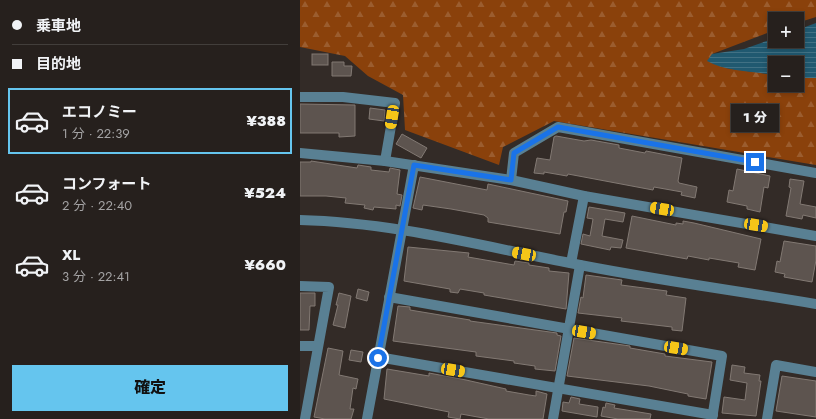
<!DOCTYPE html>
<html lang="ja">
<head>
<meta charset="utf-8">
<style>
	:root { --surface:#26201d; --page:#2e2826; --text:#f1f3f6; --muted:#a4a3a4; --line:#423e3b; --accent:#65c5ee }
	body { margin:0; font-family:Jost,"Noto Sans JP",sans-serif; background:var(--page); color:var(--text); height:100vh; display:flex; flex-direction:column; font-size:15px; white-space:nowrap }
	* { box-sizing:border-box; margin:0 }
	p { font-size:13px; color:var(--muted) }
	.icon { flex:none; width:22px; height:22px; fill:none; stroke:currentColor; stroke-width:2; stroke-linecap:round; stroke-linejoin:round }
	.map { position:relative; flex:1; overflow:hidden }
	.sheet { display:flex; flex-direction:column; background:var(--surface); width:300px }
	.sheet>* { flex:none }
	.hud { display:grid; align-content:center; height:88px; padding:0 12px; background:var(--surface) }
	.controls { position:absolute; left:468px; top:12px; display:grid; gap:8px }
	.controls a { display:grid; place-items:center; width:36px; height:36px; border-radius:0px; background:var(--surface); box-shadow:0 2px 6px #0003,0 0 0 1px var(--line); font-size:20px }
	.end { position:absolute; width:18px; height:18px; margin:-9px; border:5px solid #1a73e8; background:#fff; box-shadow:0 0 0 2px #fff }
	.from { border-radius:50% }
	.bubble { position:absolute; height:28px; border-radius:0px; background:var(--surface); box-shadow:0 2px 6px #0003,0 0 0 1px var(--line); font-size:13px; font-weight:800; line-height:28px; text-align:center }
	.car { position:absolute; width:12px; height:24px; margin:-12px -6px; border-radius:5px; box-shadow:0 0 3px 1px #0007; background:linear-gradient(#f5c518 24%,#345 0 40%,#f5c518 0 76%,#345 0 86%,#f5c518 0) }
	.hud b { display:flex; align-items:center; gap:14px; height:38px; font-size:15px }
	.hud b+b { border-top:1px solid var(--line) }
	.hud i { width:10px; height:10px; background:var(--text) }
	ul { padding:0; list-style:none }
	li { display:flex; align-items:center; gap:12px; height:66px; margin:0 8px 6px; padding:0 4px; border:2px solid transparent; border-radius:0px }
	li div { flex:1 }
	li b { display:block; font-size:15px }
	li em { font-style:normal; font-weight:800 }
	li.on { border-color:var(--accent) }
	li>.icon { width:36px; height:36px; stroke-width:1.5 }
	.primary-button { display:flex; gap:8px; margin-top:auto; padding:8px 12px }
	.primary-button a { flex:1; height:46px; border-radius:0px; background:var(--accent); color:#111; font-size:16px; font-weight:800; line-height:46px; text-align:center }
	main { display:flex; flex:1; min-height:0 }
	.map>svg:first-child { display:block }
	.forest { fill:url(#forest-firs) }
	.water { fill:url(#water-rules) }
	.building { fill:#5d544f; stroke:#827973 }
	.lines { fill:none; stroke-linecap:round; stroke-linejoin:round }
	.minor { stroke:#598093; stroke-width:10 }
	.route { stroke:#1a73e8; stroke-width:5 }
</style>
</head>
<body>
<main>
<section class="sheet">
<div class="hud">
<b><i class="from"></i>乗車地</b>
<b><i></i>目的地</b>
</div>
<ul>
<li class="on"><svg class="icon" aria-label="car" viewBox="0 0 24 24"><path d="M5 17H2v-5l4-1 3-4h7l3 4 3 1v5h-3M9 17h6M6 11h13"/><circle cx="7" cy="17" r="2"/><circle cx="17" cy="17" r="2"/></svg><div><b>エコノミー</b><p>1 分 · 22:39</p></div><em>¥388</em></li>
<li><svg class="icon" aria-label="car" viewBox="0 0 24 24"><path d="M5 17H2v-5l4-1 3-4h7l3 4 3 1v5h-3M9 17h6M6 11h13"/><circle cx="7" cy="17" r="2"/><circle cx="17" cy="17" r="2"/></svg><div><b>コンフォート</b><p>2 分 · 22:40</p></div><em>¥524</em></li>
<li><svg class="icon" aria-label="car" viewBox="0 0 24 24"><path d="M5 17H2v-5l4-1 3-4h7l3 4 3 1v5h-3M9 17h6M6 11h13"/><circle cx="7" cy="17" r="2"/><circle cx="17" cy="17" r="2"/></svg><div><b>XL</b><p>3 分 · 22:41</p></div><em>¥660</em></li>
</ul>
<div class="primary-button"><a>確定</a></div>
</section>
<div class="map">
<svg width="516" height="419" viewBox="0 0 516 419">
	<defs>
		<pattern id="forest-firs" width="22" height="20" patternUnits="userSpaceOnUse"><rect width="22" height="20" fill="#8a410b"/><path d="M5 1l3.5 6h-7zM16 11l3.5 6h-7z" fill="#9b5d2f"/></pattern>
		<pattern id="water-rules" width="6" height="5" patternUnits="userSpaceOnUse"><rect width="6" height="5" fill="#205970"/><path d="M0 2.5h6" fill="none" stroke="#417184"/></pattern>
	</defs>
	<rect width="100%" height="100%" fill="#332b27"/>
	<path class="forest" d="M0,0h516v17l-19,6v-4h-22v11l-63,24 14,14 49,7v10h22v-7h19v87l-262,-44 -51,26 -4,18 -94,-35 -2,-35 -35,-19 -23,-20 -45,-9z"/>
	<path class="water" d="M516,23v55h-19v-15h-22v12c-22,-4 -49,-3 -68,-14l5,-7 32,-5 31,-11v3h22v-11z"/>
	<g class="building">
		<rect x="12" y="54" width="16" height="11"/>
		<path d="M32,62h12v4h8l-1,10h-19z"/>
		<path d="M0,104l55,1v31l-16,1v-4h-39z"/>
		<path d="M70,108l15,2 -1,11 -15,-2z"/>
		<path d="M102,134l25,14 -6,10 -25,-14z"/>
		<path d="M256,136l28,5 7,-1 28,5v3l26,5 1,-2 36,7 -4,23 1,2 18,4 -2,11 -14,-3 1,-3 -28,-5 -1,3 -85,-16 -1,2 -23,-4v2l-10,-1 3,-15 13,2 4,-23z"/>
		<path d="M11,161l46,7 1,-3 13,2v3l18,2 1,-4 10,2 -3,24 5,1 -2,11 -4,-1v4l-22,-2 -1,3 -9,-2 1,-3 -20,-2 1,-5 -20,-2h-26v-34h11z"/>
		<path d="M437,169l33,7 -2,12 -4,-1 -4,25 -13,-3v-3l-20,-4 2,-12 4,1z"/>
		<path d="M120,177l67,13 1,-6 80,17 -2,11h-2l-4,22 -72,-12v-4l-4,-3 -33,-6 -28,-4 -1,5 -9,-2z"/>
		<path d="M490,179l14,2 -4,23 16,3v11l-13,-3 -1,4 -16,-3 5,-28 -2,-1z"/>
		<path d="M289,207l36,6 -2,9 -18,-3 -3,17 21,4 -2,8 -10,-1 -1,3 -29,-6 2,-10 7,2 3,-17 -6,-1z"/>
		<path d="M332,216l44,9v-2l7,1v-3l11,2 67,16 -6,31 -17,-3 1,-4 -30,-5v2l-21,-4 -1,3 -61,-11z"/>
		<path d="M484,241l32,5v14l-4,22 -28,-5 1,-3 -10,-2 2,-11 3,1z"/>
		<path d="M108,247l61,6 -1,4 46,8 1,-4 14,2v2l20,3v3l20,2 -3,36 -82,-14v-2l-24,-4 -2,4 -8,-1v-3l-46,-8z"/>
		<path d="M286,275l36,5 -1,5 46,6 -1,4 20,3 -4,33 -10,-1v-3l-51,-6 1,-3 -44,-5 3,-16 2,1z"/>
		<path d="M58,289l11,3 -2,9 -11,-3z"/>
		<path d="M0,293h15v13h-5l-1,24h-9z"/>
		<path d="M39,293l12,3 -6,32 -12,-3 5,-20h-2z"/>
		<path d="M98,306l12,1v3l60,10v1l87,12v2l4,1 -6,35 -20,-2v-3l-21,-3v-2l-38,-5v-4l-83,-11z"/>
		<path d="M274,338l56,8v2l35,6v2l47,6 -6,37 -18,-3v-2l-39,-8 -82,-10z"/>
		<path d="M28,348l15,3 -4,24 19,4 -2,10 -3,-1 -3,21h4l-3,10h-26l-11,-2z"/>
		<path d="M51,350l12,2 -2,10 -12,-2z"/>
		<path d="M432,365l13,2 -1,6 16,2 -1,6h2l-5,35 -34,-3 2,-16 21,3 2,-17 -17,-3z"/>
		<path d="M87,369l42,7v-3l37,7 40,9v2l23,4 7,1v-5l11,3 -4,25h-54l-28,-5 -1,5 -12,-2 1,-5 -65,-13z"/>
		<path d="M482,376l34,5v36l-40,-6z"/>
		<path d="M271,397l9,2 -1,5 19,3 -1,10 -35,-6 1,-9 6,1z"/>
		<path d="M306,403l9,2 -1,3 37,6 -1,5h-32l-17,-3 2,-9 2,1z"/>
	</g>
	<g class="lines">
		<g class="minor">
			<path d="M0,97h43l52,6 -10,58 -85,-8"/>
			<path d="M85,161l126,19 3,-27 44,-26 258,46"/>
			<path d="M211,180l73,16 232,40"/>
			<path d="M0,220c89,2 178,25 265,42 83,17 168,28 251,42"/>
			<path d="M271,263l13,-67"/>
			<path d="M0,286l29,1 -24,132"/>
			<path d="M89,297l333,59 -10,63"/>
			<path d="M0,346h17"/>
			<path d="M78,357l335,58"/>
			<path d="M67,419l47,-254"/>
			<path d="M253,419l27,-154"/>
			<path d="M467,419l9,-54 40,7"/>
		</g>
	</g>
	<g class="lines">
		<path class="route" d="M78,358l36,-193 97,15 3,-27 44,-26 197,35"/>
	</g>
</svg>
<div class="controls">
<a>+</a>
<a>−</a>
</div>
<i class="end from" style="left:78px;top:358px"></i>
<i class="end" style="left:455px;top:162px"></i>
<div class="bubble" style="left:431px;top:104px;width:48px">1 分</div>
<i class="car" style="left:92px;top:117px;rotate:189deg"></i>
<i class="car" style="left:362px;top:209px;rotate:280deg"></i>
<i class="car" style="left:456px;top:225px;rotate:99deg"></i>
<i class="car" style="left:224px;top:254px;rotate:281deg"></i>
<i class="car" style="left:284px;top:332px;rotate:100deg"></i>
<i class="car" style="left:376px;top:348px;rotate:100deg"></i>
<i class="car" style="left:153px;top:370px;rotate:100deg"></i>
</div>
</main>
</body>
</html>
